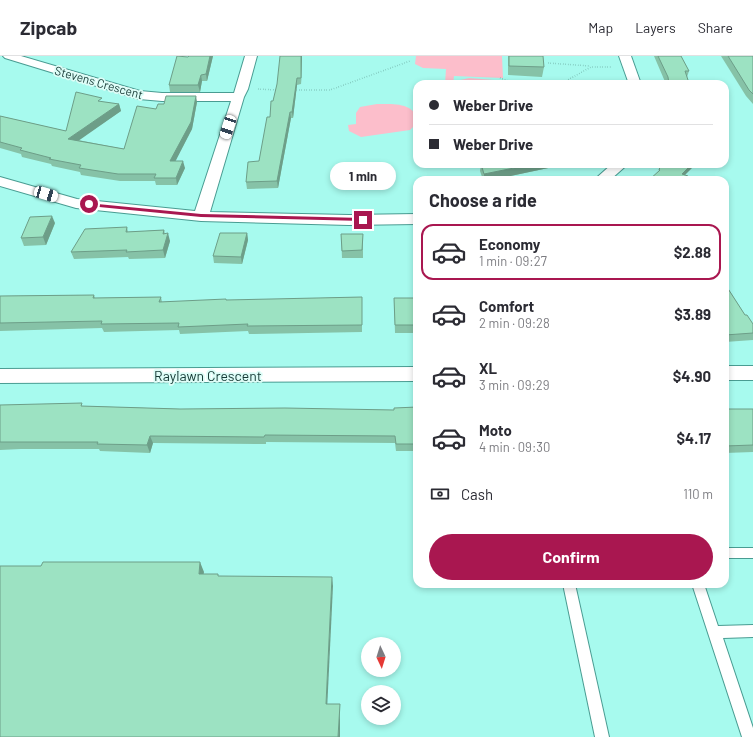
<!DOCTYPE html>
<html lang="en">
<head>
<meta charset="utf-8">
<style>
	:root { --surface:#fff; --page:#f7f7f7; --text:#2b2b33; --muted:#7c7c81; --line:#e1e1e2; --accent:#a91750 }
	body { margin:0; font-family:Barlow,sans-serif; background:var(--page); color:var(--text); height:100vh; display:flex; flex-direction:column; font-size:15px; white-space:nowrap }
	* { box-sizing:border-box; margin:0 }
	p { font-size:13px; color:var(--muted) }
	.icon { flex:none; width:22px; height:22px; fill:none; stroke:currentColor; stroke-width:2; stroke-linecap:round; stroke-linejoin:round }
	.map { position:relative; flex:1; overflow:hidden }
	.sheet { position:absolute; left:413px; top:120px; width:316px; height:412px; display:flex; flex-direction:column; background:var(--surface); border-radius:12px; box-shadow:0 2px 6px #0003 }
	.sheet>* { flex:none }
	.banner { position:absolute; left:413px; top:24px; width:316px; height:88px; border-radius:12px; box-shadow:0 2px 6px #0003; display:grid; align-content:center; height:88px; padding:0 16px; background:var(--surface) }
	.needle { width:26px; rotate:176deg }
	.buttons { position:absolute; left:361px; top:581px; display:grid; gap:8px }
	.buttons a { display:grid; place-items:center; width:40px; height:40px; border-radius:50%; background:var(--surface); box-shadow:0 2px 6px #0003; font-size:20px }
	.end { position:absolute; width:18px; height:18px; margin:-9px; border:5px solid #a91750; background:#fff; box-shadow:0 0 0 2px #fff }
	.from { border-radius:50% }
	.bubble { position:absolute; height:28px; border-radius:14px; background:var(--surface); box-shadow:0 2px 6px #0003; font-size:13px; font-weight:700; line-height:28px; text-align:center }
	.car { position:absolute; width:12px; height:24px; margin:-12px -6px; border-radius:5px; box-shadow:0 0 3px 1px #0007; background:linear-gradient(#fff 24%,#345 0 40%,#fff 0 76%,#345 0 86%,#fff 0) }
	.banner b { display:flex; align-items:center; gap:14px; height:38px; font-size:15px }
	.banner b+b { border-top:1px solid var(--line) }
	.banner i { width:10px; height:10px; background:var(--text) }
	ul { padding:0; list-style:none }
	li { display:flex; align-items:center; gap:12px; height:56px; margin:0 8px 6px; padding:0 8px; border:2px solid transparent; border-radius:12px }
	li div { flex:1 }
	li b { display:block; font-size:15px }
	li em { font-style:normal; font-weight:700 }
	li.current { border-color:var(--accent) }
	li>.icon { width:36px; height:36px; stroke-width:1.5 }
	h2 { padding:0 16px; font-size:18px; line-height:48px }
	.pay { display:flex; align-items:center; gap:10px; height:44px; padding:0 16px; font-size:15px }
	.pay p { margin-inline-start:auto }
	.primary-button { display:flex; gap:8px; margin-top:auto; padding:8px 16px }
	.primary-button a { flex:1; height:46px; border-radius:24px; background:var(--accent); color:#fff; font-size:16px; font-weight:700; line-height:46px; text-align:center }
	header { display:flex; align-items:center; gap:24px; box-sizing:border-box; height:56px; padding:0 20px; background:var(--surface); border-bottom:1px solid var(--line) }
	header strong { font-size:19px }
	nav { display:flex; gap:22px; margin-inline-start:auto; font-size:14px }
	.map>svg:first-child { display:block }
	.green { fill:#fcbecb }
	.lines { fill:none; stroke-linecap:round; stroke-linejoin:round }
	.lane-casing { stroke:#499c92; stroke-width:2 }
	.street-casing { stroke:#499c92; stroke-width:2 }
	.path { stroke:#6caba2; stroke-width:1.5; stroke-dasharray:0.5 2; stroke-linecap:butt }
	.lane { fill:#fff; fill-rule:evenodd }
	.street { fill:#fff; fill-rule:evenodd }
	.wall { fill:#86c2a7 }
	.shaded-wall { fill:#6d9e88 }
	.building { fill:#9ce2c2; stroke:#6d9e88 }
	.route { fill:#a91750 }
	.labels { text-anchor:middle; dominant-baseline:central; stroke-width:3.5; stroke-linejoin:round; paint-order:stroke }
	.far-street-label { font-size:12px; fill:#163935; stroke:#ddfdf7 }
	.street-label { font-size:14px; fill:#163935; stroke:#ddfdf7 }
</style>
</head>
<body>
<header>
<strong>Zipcab</strong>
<nav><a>Map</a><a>Layers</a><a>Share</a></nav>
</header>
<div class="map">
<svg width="753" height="681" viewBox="0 0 753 681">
	<rect width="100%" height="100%" fill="#a7faee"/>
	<g class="green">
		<path d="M416,0h86l1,22 -49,-2 -1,8h-8l1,-15 -23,-1 -8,-4z"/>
		<path d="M469,22l25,2v4h-37l-1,-3z"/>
		<path d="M377,48c16,0 40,-2 40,19l-7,7 -49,7 -12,-6 -1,-6 8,-1v-11l4,-6z"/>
	</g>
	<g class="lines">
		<g class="lane-casing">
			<g id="lane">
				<rect x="725" y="492" width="28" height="10"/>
				<path d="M563,528h12l34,153h-14z"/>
				<path d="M692,528h12l14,42 35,-1v12l-30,1 30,90v9h-11z"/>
			</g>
		</g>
		<g class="street-casing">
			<g id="street">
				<path d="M3,0h18l119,35 22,2h72l11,-37h12l-9,33 -4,8 -34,115 139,3 68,-1v10l-68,1 -148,-4 -125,-13 -76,-22v-9l77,22 118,12 36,-110h-69l-23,-2 -134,-41z"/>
				<path d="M619,0h12l10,28h-12z"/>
				<path d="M612,108h16l-18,16h-16z"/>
				<rect x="725" y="310" width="28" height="14"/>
				<path d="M417,311v14l-417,2v-14z"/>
			</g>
		</g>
		<g class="path">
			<path d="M548,7l42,3"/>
			<path d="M500,22l17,6"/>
			<path d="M554,28l10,-2 27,-15h21"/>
			<path d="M258,33l19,1"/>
			<path d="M294,34h36l80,-29"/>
		</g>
		<use href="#lane" class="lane"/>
		<use href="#street" class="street"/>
	</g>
	<g class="wall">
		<path d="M189,0h24l-6,25h-5l-2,11h-30l-1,-7z"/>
		<path d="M302,0l-1,28 -4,1 -4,33h-2l-13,70 -31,1 -1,-7 13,-21 11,-44 3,-16z"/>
		<path d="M508,0h35l1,11 -2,10 -34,-2z"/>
		<path d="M654,0h27l8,15 -2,6v7h-21z"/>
		<path d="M721,0h32v48l-7,-8z"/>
		<path d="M103,46l16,2 2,7 -43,29 46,9 32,-40 41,-7 -5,27 -17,32 10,7 -8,17h-21l-1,-4h-35l-39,-6 -1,-3 -28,-6 -1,-2 -29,-7 -1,-3 -21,-6v-32l66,15z"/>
		<path d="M481,108h73l-1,3 -62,13h-8l-3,-9z"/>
		<path d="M55,167l-9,22 -22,1 -3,-8z"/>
		<path d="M127,171l1,5 36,-2 1,4 5,7 -5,17 -36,1 -1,-2 -54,2 -3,-7z"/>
		<path d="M247,177l1,7 -6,24 -28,-1 -1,-7z"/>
		<path d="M341,178h22v24h-21z"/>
		<path d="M725,228l20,31 8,9v16l-28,2z"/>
		<path d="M94,239l1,3 66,-1 1,5 200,-5v35l-113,2 -1,-3 -68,3 -1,-4 -75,2 -2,-4 -102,3v-35z"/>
		<path d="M394,242h23v35h-22z"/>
		<path d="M0,349l83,1 97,3 214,1 23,-3v44h-21l-1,-8 -129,-1v2l-113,-1 -3,10 -50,-2 -1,-2h-78l-21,1z"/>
		<path d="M725,353h28v43l-28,1z"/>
	</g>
	<g class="shaded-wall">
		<path d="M210,0h3l-6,25 -1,-7z"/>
		<path d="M301,0h1l-1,28z"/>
		<path d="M201,19l1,6 -2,11 -2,-7z"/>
		<path d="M297,22v7l-4,33 -1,-6z"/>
		<path d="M196,40l1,6 -5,27 -20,39 -2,-7z"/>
		<path d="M119,48l2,7 -50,35 -3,-7z"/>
		<path d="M290,56l1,6 -13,70 -1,-7z"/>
		<path d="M183,105l2,7 -8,17 -1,-7z"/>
		<path d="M534,108h20l-1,3 -62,13h-7v-6z"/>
		<path d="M692,108h4l-16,16 2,-6z"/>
		<path d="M52,160l3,7 -9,22 -3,-8z"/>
		<path d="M168,177l2,8 -5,17 -2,-8z"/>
		<path d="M247,177l1,7 -6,24 -1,-7z"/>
		<path d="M150,380l3,7 -3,10 -3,-8z"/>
		<path d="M200,506l4,10 -2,11 -3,-9z"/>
		<path d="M332,521l1,9 -6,125 -1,-7z"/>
		<path d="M340,648v33h-2z"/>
	</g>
	<g class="building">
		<path d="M177,0l11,1 1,-1h21l-4,18 -5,1 -3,10h-29z"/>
		<path d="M280,0h21v22h-4l-5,34h-2l-13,69 -31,1 2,-20 11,-1 8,-44h3l1,-16h2l4,-17z"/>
		<path d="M509,0h34l1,11 -35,-1z"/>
		<path d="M658,0h23l8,15h-4l3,9 -1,4h-18l-1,-7z"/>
		<path d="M728,0h25v38l-4,-4z"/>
		<path d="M76,36l26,6 -4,3 21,3 -51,35 56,10 13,-43 19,3 2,-5h6l2,-8h30l-5,26 -21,39h13l-7,17h-22l2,-4h-38l-39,-6 2,-3 -32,-6 2,-1 -31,-8 2,-2 -22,-6v-26l66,15z"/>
		<path d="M481,108h53l-50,10z"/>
		<path d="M661,108h31l-10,10 6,2 -4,4h-35l11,-10h-1z"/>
		<path d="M52,160l-9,21 -22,1 9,-21z"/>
		<path d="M127,171l-1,5 38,-2 -1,4 5,-1 -5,17 -37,2 1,-2 -56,2 14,-23z"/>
		<path d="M220,177h27l-6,24 -28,-1z"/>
		<path d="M341,178h22l-1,16 -20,1z"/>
		<path d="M725,228l20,31h2l6,9v9l-28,2z"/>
		<path d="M94,239l-1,3 68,-1 -2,5 67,-3v1l136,-3v28l-115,1 1,-2 -70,3 1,-4 -78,1 1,-3 -102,2v-27z"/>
		<path d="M394,242h23v27h-22z"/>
		<path d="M82,347l-1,3 99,3 105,-1 109,2v-2l23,-1v37h-21l-1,-8 -130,-1 -1,2 -114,-1 -3,9 -50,-1 1,-2h-98v-37z"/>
		<path d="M725,353h28v36l-28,1z"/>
		<path d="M43,506h157l-1,12h19v2l114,1 -6,127h14l-2,33h-338v-171h41z"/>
	</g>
	<path class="route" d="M87,147l114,11 162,4 2,2 -2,1 -162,-4 -112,-11z"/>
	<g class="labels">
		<g class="far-street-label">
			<text transform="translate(99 26) rotate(16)">Stevens Crescent</text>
		</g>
		<g class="street-label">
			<text x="208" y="319">Raylawn Crescent</text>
		</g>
	</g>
</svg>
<div class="buttons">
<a><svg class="needle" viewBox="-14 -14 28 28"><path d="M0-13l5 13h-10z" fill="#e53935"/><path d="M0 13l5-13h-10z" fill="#7c7c81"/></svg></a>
<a><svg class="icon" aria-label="layers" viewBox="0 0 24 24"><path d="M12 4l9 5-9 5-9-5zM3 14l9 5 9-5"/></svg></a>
</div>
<i class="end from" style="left:89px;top:148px"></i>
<i class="end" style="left:363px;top:164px"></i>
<div class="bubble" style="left:330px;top:106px;width:66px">1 min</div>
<i class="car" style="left:228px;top:71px;rotate:198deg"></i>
<i class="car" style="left:46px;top:138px;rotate:106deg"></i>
<div class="banner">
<b><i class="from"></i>Weber Drive</b>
<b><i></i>Weber Drive</b>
</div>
<section class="sheet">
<h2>Choose a ride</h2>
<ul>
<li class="current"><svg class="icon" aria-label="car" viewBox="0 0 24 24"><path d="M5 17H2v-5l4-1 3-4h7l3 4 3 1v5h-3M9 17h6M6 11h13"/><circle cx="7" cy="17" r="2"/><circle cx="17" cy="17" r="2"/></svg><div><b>Economy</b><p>1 min · 09:27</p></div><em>$2.88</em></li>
<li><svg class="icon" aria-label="car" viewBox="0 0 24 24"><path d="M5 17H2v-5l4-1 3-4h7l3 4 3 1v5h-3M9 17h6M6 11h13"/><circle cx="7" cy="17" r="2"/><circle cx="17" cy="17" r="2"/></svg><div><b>Comfort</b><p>2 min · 09:28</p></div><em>$3.89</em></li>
<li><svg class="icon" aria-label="car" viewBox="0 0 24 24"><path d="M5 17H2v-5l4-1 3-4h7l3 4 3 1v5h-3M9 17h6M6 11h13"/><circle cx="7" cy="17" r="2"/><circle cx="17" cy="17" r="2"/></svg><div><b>XL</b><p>3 min · 09:29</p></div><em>$4.90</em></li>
<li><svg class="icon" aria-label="car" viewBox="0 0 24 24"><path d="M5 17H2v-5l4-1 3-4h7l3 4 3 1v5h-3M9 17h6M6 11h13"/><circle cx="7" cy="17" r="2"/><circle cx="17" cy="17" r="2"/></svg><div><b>Moto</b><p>4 min · 09:30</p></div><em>$4.17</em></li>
</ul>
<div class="pay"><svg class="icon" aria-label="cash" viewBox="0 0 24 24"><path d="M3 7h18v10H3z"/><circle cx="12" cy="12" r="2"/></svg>Cash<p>110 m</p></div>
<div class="primary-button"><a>Confirm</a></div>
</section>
</div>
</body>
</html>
